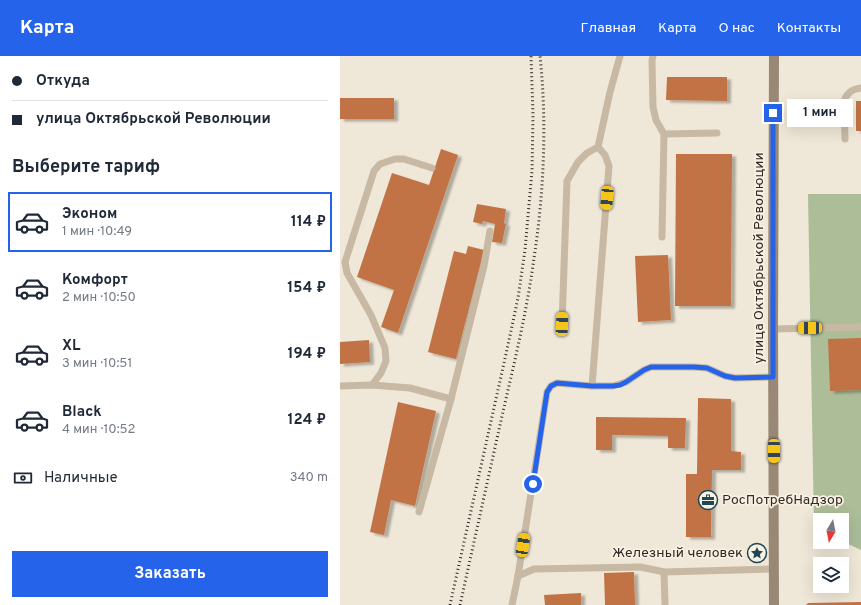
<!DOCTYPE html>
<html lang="ru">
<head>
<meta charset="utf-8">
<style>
	:root { --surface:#fff; --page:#f2f2f3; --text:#1f2937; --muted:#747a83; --line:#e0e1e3; --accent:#2563eb }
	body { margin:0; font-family:Overpass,sans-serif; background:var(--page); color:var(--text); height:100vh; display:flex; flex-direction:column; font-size:15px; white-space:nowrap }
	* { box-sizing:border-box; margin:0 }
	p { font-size:13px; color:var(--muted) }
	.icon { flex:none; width:22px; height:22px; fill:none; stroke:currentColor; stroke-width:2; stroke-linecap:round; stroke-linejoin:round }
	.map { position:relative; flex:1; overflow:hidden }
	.sheet { display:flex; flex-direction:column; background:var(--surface); width:340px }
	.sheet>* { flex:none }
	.hud { display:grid; align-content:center; height:88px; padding:0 12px; background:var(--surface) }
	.needle { width:26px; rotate:190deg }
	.buttons { position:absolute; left:473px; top:457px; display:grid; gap:8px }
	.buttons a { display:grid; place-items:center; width:36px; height:36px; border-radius:0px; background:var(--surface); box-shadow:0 4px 16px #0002; font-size:20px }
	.end { position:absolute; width:18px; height:18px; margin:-9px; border:5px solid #2563eb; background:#fff; box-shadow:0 0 0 2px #fff }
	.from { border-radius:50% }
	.bubble { position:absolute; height:28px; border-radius:0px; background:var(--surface); box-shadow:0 4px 16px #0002; font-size:13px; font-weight:700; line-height:28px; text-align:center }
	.car { position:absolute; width:12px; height:24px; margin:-12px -6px; border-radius:5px; box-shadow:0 0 3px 1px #0007; background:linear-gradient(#f5c518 24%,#345 0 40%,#f5c518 0 76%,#345 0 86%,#f5c518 0) }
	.hud b { display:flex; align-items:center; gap:14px; height:38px; font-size:15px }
	.hud b+b { border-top:1px solid var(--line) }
	.hud i { width:10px; height:10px; background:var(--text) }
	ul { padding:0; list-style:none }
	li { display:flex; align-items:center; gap:12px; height:60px; margin:0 8px 6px; padding:0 4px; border:2px solid transparent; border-radius:0px }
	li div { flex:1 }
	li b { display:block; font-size:15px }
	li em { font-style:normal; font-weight:700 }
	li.active { border-color:var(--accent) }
	li>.icon { width:36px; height:36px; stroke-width:1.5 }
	h2 { padding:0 12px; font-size:18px; line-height:48px }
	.pay { display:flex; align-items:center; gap:10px; height:44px; padding:0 12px; font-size:15px }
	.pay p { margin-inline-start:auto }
	.action { display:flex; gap:8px; margin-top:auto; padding:8px 12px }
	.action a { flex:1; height:46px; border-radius:0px; background:var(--accent); color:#fff; font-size:16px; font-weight:700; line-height:46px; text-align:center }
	header { display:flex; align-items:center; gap:24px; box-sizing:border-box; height:56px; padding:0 20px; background:var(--accent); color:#fff }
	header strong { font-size:19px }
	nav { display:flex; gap:22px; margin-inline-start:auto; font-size:14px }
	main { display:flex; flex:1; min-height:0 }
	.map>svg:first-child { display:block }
	.green { fill:#acbd98 }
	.building { fill:#c17344; filter:url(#shadow) }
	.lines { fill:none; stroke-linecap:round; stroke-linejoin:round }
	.lane { stroke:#c7b9a4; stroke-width:7 }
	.secondary { stroke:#9a8876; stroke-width:10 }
	.rail { stroke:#322b25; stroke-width:3; stroke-dasharray:1 3; stroke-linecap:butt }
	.route { stroke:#2563eb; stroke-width:5 }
	.labels { text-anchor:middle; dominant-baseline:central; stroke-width:3.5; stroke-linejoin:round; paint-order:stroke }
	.street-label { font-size:14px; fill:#322b25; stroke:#f8f1e3 }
	.poi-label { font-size:14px; fill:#322b25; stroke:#f8f1e3; text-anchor:start }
</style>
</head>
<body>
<header>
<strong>Карта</strong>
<nav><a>Главная</a><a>Карта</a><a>О нас</a><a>Контакты</a></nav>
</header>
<main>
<section class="sheet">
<div class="hud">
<b><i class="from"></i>Откуда</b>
<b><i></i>улица Октябрьской Революции</b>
</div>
<h2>Выберите тариф</h2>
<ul>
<li class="active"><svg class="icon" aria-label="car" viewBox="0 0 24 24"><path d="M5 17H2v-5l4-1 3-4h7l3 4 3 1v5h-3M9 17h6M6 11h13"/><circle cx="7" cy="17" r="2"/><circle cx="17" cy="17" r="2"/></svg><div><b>Эконом</b><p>1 мин · 10:49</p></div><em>114 ₽</em></li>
<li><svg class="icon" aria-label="car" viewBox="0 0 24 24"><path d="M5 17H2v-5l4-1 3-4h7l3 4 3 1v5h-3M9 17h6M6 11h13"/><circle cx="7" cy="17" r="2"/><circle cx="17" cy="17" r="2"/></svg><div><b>Комфорт</b><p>2 мин · 10:50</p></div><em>154 ₽</em></li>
<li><svg class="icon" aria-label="car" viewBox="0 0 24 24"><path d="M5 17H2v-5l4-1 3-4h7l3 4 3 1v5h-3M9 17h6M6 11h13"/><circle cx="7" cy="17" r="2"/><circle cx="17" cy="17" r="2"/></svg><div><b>XL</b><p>3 мин · 10:51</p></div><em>194 ₽</em></li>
<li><svg class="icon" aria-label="car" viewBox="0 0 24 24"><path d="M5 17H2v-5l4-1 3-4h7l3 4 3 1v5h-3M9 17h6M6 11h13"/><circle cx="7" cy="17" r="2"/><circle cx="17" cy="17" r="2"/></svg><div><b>Black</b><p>4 мин · 10:52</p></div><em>124 ₽</em></li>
</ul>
<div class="pay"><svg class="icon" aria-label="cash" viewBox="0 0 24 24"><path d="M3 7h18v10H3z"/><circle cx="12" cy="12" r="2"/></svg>Наличные<p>340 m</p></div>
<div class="action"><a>Заказать</a></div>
</section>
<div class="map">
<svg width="521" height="549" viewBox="0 0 521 549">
	<defs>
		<filter id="shadow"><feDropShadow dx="4" dy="2.5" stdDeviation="1" flood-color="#0004"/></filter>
	</defs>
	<rect width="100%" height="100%" fill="#efe7d7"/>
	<path class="green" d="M468,138h53v356l-19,-9v-21h-22v10l-6,-3z"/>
	<g class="building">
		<path d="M327,21h60v24l-61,-1z"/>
		<rect x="0" y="42" width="54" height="21"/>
		<rect x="516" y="45" width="5" height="30"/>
		<path d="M101,93l17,6 -60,178 -17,-6 13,-37 -37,-13 35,-104 37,12z"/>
		<path d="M336,98h56l-1,152h-56z"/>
		<path d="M137,148l29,5 -2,14 2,1 -4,19 -10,-1 3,-18 -12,-3 -1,3 -9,-2z"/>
		<path d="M128,190l16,4 -28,109 -28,-7 26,-101 12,3z"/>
		<path d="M328,199l3,65 -33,2 -3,-66z"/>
		<path d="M521,282v52l-31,1 -2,-52z"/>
		<path d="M29,284l1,22 -30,2v-22z"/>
		<path d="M358,342l33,1v52l10,1v18h-29l-1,67h-25v-63h11z"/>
		<path d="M58,346l38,9 -21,95 -24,-6 -7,35 -14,-3z"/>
		<path d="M256,361l90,1 -1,30h-17v-12l-56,-1v15h-16z"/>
		<path d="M294,516l1,33h-30l-1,-32z"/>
		<path d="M241,537v12h-36l-1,-10z"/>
		<path d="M521,546v3h-55l2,-2z"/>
	</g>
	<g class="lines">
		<g class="lane">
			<path d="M313,0l-1,4 1,47 3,13 8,14 -2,103"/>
			<path d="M324,78l53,-1"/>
			<path d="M505,83l-1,-36c1,-9 8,-14 17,-15"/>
			<path d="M222,268l5,-143 11,-19 9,-9 11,-6"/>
			<path d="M433,273l88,-2"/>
			<path d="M32,329l9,-12 5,-12 -1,-13 -14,-33 -24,-42 -2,-11 29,-91 6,-7 15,-5h9l28,9"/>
			<path d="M0,330l32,-1 38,3 41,11"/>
			<path d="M252,330l17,-220 -4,-11 -7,-8 12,-55 10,-36"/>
			<path d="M79,456l32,-113 33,-133 6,-35"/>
			<path d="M324,516l1,33"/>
			<path d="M178,520l16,-7 106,-2 15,3 9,2 110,-3"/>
			<path d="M172,549l6,-29 29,-184 4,-6 6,-3 35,3h21l13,-4 18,-12 7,-3h43l13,1 18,8 10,2 38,-1"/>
		</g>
		<path class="secondary" d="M434,0l-1,273 1,276"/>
		<g class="rail">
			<path d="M110,549l56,-251 12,-56 7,-48 7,-79 1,-56 -2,-59"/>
			<path d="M120,549c14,-63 28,-126 42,-189 12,-52 25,-105 32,-158 10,-65 13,-136 6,-202"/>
		</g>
	</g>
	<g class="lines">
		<path class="route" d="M193,428l14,-92 4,-6 6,-3 35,3h21l7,-1 6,-3 18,-12 7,-3h43l13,1 18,8 10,2 38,-1v-264"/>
	</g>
	<defs>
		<g id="office-ring" transform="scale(1)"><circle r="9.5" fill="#f8f1e3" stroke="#1d4752" stroke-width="1.5"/><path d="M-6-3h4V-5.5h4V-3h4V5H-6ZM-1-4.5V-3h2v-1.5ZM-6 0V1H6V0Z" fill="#1d4752"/></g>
		<g id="sight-ring" transform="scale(1)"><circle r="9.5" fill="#f8f1e3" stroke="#1d4752" stroke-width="1.5"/><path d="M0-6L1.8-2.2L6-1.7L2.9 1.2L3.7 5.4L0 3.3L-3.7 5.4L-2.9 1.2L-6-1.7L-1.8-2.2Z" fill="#1d4752"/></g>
	</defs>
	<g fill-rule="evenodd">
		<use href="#office-ring" x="368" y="444"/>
		<use href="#sight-ring" x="417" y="497"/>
	</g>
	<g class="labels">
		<g class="street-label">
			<text transform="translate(419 202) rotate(-90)">улица Октябрьской Революции</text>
		</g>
		<g class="poi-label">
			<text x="382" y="444">РосПотребНадзор</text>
			<text x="403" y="497" text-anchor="end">Железный человек</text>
		</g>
	</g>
</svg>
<div class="buttons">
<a><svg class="needle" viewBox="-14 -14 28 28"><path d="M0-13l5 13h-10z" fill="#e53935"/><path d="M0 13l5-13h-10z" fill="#747a83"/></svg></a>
<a><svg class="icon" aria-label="layers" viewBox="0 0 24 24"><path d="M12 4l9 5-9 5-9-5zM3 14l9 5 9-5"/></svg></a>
</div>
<i class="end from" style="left:193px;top:428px"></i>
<i class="end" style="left:433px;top:57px"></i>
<div class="bubble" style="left:447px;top:43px;width:66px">1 мин</div>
<i class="car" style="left:267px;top:142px;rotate:185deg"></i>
<i class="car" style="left:222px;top:268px;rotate:2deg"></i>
<i class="car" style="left:470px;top:272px;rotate:269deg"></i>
<i class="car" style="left:434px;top:395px;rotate:180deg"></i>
<i class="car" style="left:183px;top:489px;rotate:9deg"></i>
</div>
</main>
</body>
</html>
